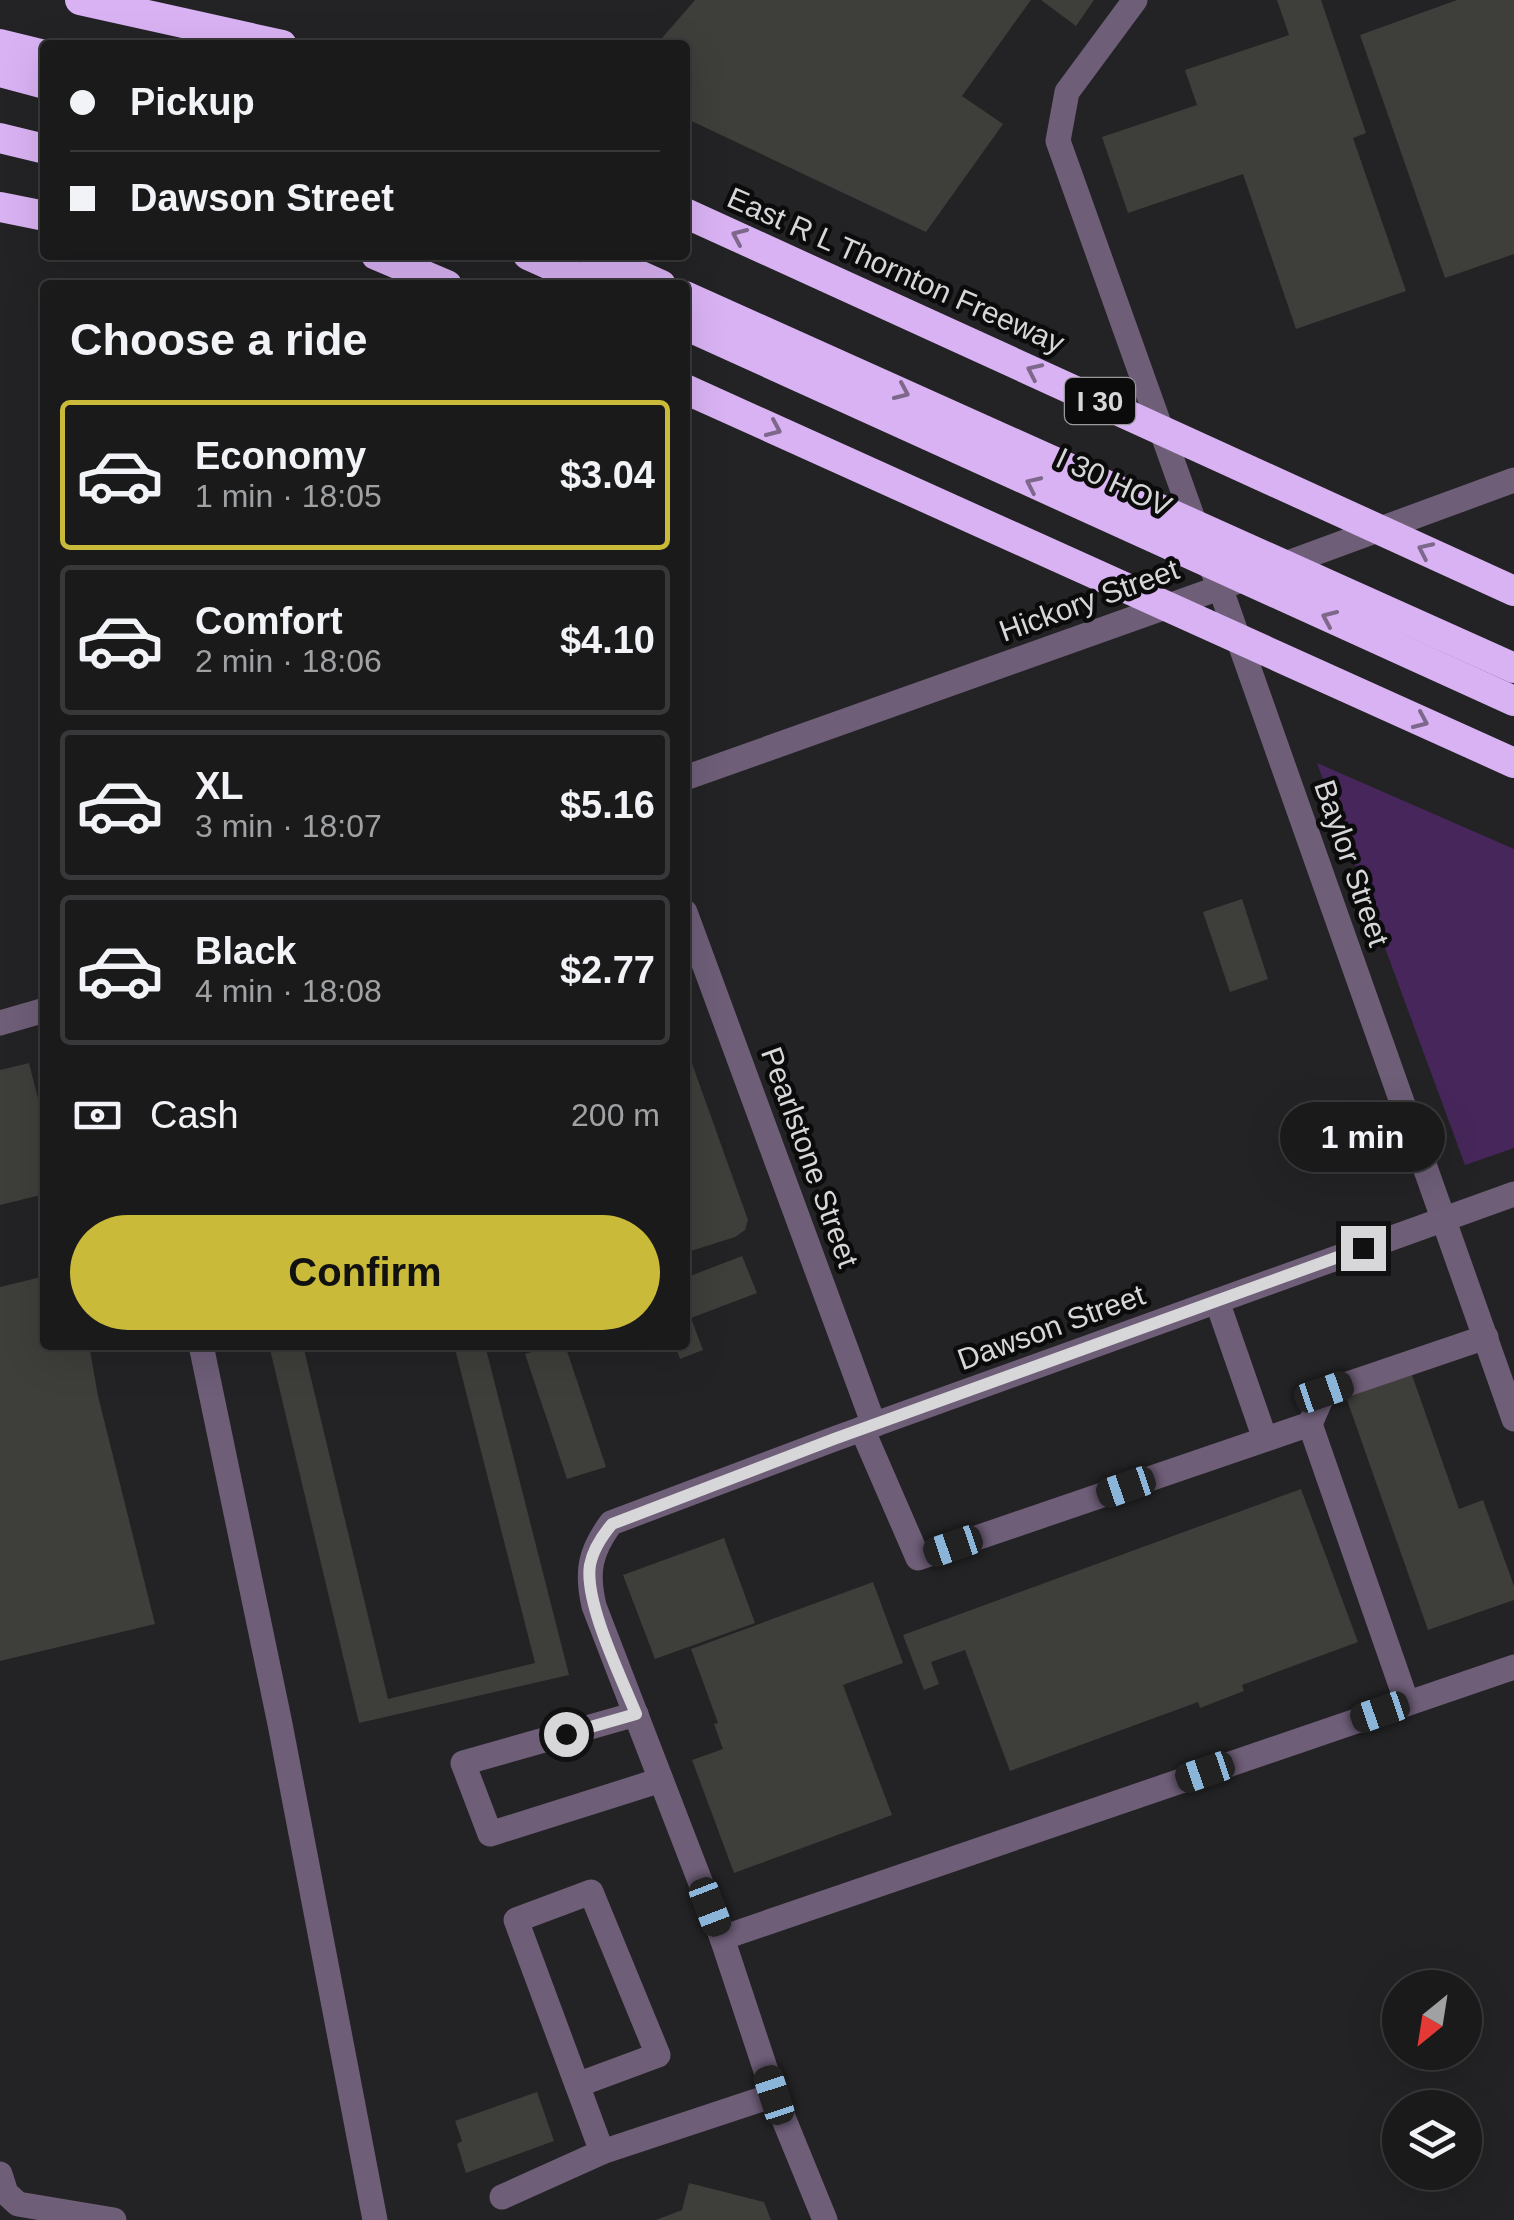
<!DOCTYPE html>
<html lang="en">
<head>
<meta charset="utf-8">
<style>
	:root { --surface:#1a1a1b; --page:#272728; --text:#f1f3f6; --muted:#9fa1a3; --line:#38383a; --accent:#caba39 }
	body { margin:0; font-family:Arial,sans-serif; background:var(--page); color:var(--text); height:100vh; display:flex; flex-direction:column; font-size:38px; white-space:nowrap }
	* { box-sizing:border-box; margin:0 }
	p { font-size:32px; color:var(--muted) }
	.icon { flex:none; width:55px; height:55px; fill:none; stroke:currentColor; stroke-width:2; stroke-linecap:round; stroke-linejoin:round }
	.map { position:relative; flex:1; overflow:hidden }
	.sheet { position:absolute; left:40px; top:280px; width:650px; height:1070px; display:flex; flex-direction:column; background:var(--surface); border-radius:10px; box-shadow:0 10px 40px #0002,0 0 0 2px var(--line) }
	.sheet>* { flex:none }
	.hud { position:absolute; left:40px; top:40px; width:650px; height:220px; border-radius:10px; box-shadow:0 10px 40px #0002,0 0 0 2px var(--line); display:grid; align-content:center; height:220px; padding:0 30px; background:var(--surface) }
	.needle { width:65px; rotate:210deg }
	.buttons { position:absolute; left:1382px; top:1970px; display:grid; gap:20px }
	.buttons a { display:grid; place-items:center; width:100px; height:100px; border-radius:50%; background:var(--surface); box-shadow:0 10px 40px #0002,0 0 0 2px var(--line); font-size:50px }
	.end { position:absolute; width:45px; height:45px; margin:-22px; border:12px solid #d7d6d8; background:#111; box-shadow:0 0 0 5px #111 }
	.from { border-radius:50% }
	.bubble { position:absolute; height:70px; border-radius:35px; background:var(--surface); box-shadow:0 10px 40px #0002,0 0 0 2px var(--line); font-size:32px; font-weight:800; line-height:70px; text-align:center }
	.car { position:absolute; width:30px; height:60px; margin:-30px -15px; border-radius:12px; box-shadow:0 0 8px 2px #0007; background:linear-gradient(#222 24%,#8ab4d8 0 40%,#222 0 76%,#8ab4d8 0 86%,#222 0) }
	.hud b { display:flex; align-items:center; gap:35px; height:95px; font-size:38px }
	.hud b+b { border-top:2px solid var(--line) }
	.hud i { width:25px; height:25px; background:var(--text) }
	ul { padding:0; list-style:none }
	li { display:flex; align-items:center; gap:30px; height:150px; margin:0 20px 15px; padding:0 10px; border:5px solid var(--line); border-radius:10px }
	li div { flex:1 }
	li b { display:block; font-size:38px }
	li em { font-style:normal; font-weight:800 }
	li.selected { border-color:var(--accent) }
	li>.icon { width:90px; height:90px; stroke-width:1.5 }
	h2 { padding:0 30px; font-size:45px; line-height:120px }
	.pay { display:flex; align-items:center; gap:25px; height:110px; padding:0 30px; font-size:38px }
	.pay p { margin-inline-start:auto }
	.button { display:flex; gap:20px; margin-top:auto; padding:20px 30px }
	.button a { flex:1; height:115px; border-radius:60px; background:var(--accent); color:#111; font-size:40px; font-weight:800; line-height:115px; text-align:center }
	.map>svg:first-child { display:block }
	.green { fill:#47275b }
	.building { fill:#3e3e3b }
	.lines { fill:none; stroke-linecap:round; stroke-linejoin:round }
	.minor { stroke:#6e5e78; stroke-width:25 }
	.highway { stroke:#d9b2f3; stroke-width:30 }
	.highway-bridge { stroke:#d9b2f3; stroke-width:30 }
	.oneway { stroke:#7d678b }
	.route { stroke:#d7d6d8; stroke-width:12 }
	.labels { text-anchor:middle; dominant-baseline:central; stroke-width:9; stroke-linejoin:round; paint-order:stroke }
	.shield { fill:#0c0b0c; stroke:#9a999b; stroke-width:2.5 }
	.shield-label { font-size:28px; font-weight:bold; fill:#d7d6d8 }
	.street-label { font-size:30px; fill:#d7d6d8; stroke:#0c0b0c }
</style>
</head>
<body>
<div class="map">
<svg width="1514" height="2220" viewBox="0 0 1514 2220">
	<rect width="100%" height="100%" fill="#232224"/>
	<path class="green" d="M1317,763l197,86v299l-49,17z"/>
	<g class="building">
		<path d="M695,0h336l-69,96 41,28 -77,108 -241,-114v-73h-29z"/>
		<path d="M1041,0h53l-18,26z"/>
		<path d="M1277,0h44l45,133 -13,5 53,153 -110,38 -53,-155 -115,39 -26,-76 95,-32 -12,-35 104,-35z"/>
		<path d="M1457,0h57v254l-69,24 -85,-243z"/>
		<path d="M1242,899l26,80 -38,13 -27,-80z"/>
		<path d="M685,1044l63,176 -3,10 -10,7 -44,14 -6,-4z"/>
		<path d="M29,1063l16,63v68l-45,11v-135z"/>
		<path d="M742,1256l15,37 -66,25 12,32 -23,9 -5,-14h10v-67z"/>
		<path d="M45,1276v69h44l9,51 57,228 -155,37v-374z"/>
		<path d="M269,1345h34l85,354 147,-36 -81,-318h31l84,330 -210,48z"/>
		<path d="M554,1345h11l41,122 -39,12 -42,-125z"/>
		<path d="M1412,1375l47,134 24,-9 31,86v14l-86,30 -82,-233z"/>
		<path d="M1301,1489l57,153 -116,43 2,6 -44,17 -2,-6 -188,69 -45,-121 -34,12 8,22 -15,6 -21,-55z"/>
		<path d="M724,1538l31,85 -100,36 -32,-84z"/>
		<path d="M873,1582l30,81 -60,22 49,130 -158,58 -42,-113 31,-11 -9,-25 4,-1 -27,-74z"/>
		<path d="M537,2092l17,49 -88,32 -9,-29 5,-3 -7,-20z"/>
		<path d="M689,2183l75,19 7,18h-115l26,-10z"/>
	</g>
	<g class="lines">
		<g class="minor">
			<path d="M1135,0l-68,92 -9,49 149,417 13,29 294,832"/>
			<path d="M1274,568l240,-88"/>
			<path d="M685,778l551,-196"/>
			<path d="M685,912l189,513"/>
			<path d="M0,1023l45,-13"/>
			<path d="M1217,1301l48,138"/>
			<path d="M201,1345l79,379 95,496"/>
			<path d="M1310,1424l14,-32 162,-55"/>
			<path d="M862,1429l56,129 392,-134 97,279"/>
			<path d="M636,1714l-173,49 27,71 171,-54"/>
			<path d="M722,1938l792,-271"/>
			<path d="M577,2085l81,-30 -67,-163 -75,28 86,232 172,-57"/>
			<path d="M0,2174l6,19 12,11 96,16"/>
			<path d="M502,2197l100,-45"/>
			<path d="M825,2220l-51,-125 -52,-157 -128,-332c-8,-35 -4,-54 17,-83l223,-84 680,-245"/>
		</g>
		<g class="highway">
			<path d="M80,0l202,45"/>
			<path d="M0,44l45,11"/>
			<path d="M0,72l45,12"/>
			<path d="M0,138l45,11"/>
			<path d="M0,207l45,9"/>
			<path d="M376,255l71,30"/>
			<path d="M528,255l67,30"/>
			<path d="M594,255l67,30"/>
		</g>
		<g class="highway-bridge">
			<path d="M685,213l829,378"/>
			<path d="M685,296l829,372"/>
			<path d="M685,325l829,376"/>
			<path d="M685,389l829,374"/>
		</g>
	</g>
	<defs><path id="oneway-chevron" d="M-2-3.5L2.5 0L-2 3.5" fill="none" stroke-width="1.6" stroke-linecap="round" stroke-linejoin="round" transform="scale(2.5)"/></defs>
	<g class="oneway">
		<use href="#oneway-chevron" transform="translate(739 236) rotate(-156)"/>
		<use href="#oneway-chevron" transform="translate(1034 371) rotate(-155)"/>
		<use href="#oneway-chevron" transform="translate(902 392) rotate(24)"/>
		<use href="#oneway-chevron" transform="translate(774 429) rotate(24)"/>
		<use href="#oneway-chevron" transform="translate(1033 484) rotate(-155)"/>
		<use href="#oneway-chevron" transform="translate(1425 550) rotate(-155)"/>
		<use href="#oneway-chevron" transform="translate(1329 618) rotate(-156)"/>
		<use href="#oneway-chevron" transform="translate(1421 721) rotate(24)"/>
	</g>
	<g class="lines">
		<path class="route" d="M566,1734l70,-20c-15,-37 -52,-112 -46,-149 3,-16 12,-29 22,-41l222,-85 529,-191"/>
	</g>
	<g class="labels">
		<rect class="shield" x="1065" y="378" width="70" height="46" rx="8"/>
		<g class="shield-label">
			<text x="1100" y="401">I 30</text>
		</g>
		<g class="street-label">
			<text transform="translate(896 270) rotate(24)">East R L Thornton Freeway</text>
			<text transform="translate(1114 482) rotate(25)">I 30 HOV</text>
			<text transform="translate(1089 600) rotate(-20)">Hickory Street</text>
			<text transform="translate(1352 863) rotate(71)">Baylor Street</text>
			<text transform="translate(810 1157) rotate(70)">Pearlstone Street</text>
			<text transform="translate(1051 1327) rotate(-20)">Dawson Street</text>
		</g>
	</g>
</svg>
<div class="buttons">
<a><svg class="needle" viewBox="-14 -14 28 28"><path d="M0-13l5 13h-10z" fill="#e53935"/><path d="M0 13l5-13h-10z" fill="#9fa1a3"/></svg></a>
<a><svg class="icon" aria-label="layers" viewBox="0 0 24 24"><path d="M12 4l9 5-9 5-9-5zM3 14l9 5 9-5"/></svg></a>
</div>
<i class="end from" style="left:566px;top:1734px"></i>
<i class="end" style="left:1363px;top:1248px"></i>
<div class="bubble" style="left:1280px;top:1102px;width:165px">1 min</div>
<i class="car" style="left:1324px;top:1392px;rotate:71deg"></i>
<i class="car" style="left:1126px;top:1487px;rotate:251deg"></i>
<i class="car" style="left:953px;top:1546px;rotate:251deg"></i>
<i class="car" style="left:1380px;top:1712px;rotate:251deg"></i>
<i class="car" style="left:1205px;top:1772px;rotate:251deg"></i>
<i class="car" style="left:710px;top:1907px;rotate:159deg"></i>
<i class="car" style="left:774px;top:2095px;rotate:342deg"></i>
<div class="hud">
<b><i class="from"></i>Pickup</b>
<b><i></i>Dawson Street</b>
</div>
<section class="sheet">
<h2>Choose a ride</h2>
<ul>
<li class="selected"><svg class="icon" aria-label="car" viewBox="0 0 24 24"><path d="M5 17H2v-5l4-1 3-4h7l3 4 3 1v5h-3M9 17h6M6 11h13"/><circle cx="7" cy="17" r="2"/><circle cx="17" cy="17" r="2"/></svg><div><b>Economy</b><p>1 min · 18:05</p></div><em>$3.04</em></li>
<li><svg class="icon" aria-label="car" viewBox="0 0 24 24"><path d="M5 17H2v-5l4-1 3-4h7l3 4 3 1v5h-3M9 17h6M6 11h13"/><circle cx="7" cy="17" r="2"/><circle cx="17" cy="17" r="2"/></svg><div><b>Comfort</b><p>2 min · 18:06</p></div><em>$4.10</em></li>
<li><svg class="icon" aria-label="car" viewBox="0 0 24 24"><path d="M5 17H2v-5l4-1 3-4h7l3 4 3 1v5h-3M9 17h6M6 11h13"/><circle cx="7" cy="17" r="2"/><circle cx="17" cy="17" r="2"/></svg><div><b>XL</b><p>3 min · 18:07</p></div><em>$5.16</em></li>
<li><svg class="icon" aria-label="car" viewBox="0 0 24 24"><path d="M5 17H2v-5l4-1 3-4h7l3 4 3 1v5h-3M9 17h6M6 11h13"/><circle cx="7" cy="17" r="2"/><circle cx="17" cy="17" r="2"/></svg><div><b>Black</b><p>4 min · 18:08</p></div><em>$2.77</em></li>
</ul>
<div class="pay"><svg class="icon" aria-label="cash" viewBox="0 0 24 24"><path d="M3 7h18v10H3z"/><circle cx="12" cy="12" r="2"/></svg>Cash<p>200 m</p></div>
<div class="button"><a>Confirm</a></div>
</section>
</div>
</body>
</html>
